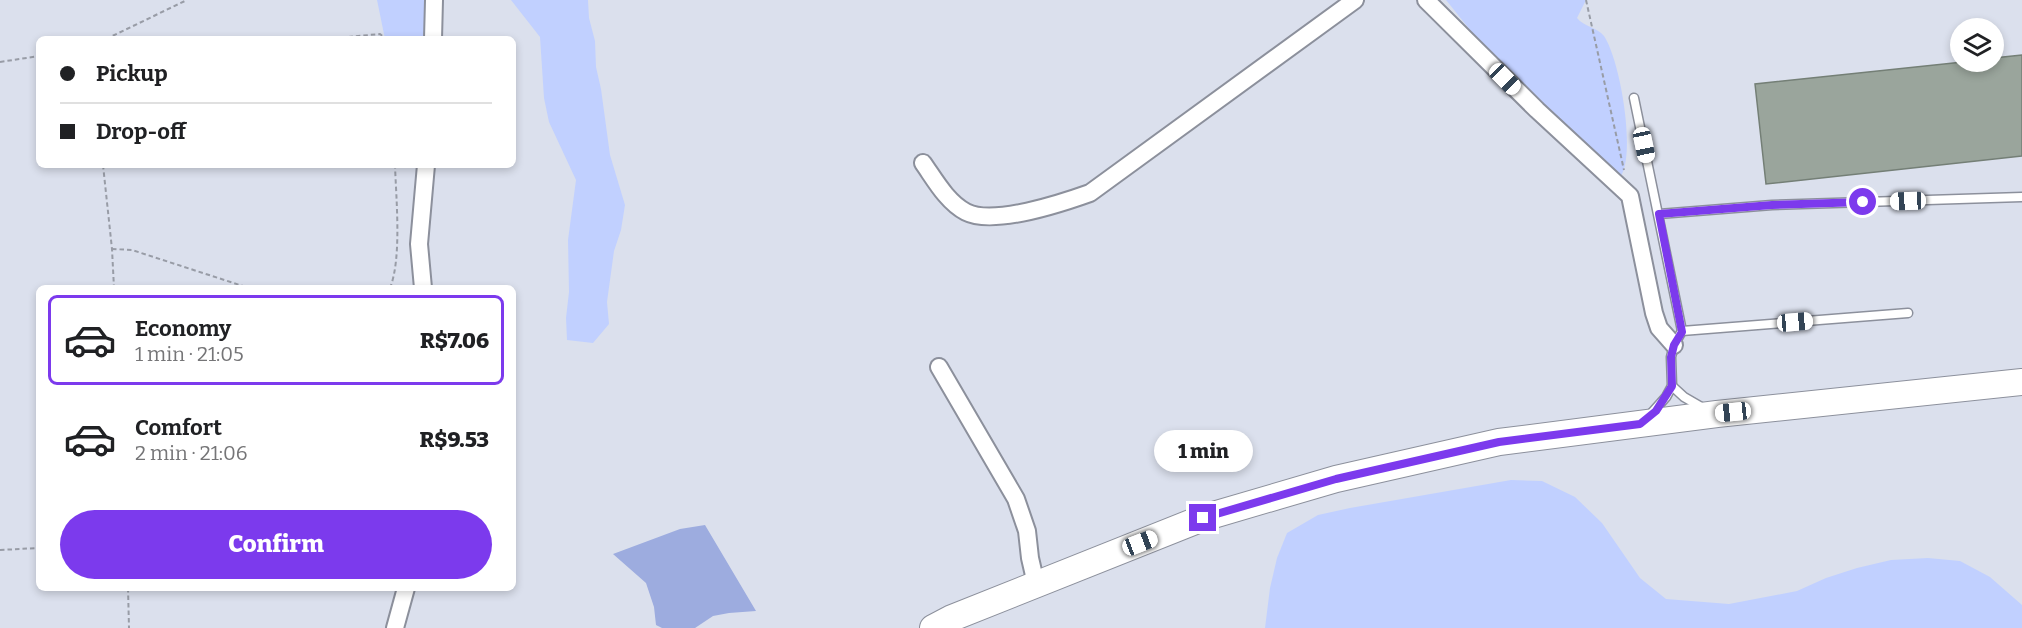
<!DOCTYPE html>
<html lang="en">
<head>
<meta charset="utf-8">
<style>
	:root { --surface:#fff; --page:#f6f6f6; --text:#202124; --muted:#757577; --line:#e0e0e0; --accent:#7c3aed }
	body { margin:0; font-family:Bitter,serif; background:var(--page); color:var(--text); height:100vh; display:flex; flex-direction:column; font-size:22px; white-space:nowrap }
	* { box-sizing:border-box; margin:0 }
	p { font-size:20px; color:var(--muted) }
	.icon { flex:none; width:33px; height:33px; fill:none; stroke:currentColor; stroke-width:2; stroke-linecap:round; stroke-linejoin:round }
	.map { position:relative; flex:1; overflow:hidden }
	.side { position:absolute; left:36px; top:285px; width:480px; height:306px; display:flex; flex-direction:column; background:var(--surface); border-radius:9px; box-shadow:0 3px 9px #0003 }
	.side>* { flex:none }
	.hud { position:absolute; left:36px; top:36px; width:480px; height:132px; border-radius:9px; box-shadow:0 3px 9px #0003; display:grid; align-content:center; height:132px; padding:0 24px; background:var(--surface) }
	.controls { position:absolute; left:1950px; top:18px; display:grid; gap:12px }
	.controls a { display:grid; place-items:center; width:54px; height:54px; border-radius:50%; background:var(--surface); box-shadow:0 3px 9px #0003; font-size:30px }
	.end { position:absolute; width:27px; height:27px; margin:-14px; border:8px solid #7c3aed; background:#fff; box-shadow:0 0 0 3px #fff }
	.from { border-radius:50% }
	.bubble { position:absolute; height:42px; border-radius:21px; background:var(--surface); box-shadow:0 3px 9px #0003; font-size:20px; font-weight:800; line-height:42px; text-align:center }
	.car { position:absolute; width:18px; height:36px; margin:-18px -9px; border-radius:8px; box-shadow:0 0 4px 2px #0007; background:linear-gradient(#fff 24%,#345 0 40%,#fff 0 76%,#345 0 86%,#fff 0) }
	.hud b { display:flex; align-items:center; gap:21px; height:57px; font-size:22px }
	.hud b+b { border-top:2px solid var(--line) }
	.hud i { width:15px; height:15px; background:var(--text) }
	ul { padding:10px 0 0; list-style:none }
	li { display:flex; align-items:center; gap:18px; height:90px; margin:0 12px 9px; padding:0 12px; border:3px solid transparent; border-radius:9px }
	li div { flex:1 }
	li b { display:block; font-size:22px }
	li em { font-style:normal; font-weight:800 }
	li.active { border-color:var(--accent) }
	li>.icon { width:54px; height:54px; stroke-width:1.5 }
	.primary-button { display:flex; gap:12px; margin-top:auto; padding:12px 24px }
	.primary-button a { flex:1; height:69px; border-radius:36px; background:var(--accent); color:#fff; font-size:24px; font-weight:800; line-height:69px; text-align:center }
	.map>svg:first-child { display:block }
	.green { fill:#c1d0ff }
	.water { fill:#9dacdf }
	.building { fill:#9aa59c; stroke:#747f76; stroke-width:1.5 }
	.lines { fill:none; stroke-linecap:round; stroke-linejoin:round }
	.service-casing { stroke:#8c909c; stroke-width:11 }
	.minor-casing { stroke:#8c909c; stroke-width:20 }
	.primary-casing { stroke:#8c909c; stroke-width:28 }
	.path { stroke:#989ca6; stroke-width:2; stroke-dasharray:4.5 3; stroke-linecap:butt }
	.service { stroke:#fff; stroke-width:8 }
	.minor { stroke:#fff; stroke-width:16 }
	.primary { stroke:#fff; stroke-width:26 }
	.route { stroke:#7c3aed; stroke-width:8 }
</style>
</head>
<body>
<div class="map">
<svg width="2022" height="628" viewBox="0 0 2022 628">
	<rect width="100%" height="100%" fill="#dbe0ed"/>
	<g class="green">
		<path d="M377,0h67l-5,39h-54z"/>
		<path d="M511,0h77l1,18 6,23 1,26 5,22 9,66 15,50 -4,25 -7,21 -7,51 2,22 -16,19 -26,-3 -1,-22 3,-26 -1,-52 8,-60 -27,-58 -5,-24 -4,-61z"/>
		<path d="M1446,0h140l-9,18c7,9 20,9 27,18 16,24 31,112 18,138 -1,4 -6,7 -9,11l-72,-75 -26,-36 -40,-38z"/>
		<path d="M1511,480l31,1 33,16 27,26 38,55 26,21 63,5 68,-13 29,-13 31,-10 34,-8 37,-2 32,3 30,16 32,28v23h-757l5,-40 7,-30 10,-25 31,-18 32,-7z"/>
	</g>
	<path class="water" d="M705,525l51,86 -27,2 -16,3 -18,12h-33l-6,-3 -2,-18 -8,-24 -33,-29 67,-25z"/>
	<path class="building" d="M2022,55v101l-256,28 -11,-100 208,-22h31v-4z"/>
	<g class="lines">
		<g class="service-casing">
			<g id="service">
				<path d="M1634,98l48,233 -8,14 -3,12 1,29 -6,11 -17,19"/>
				<path d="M1659,214l113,-9 250,-8"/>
				<path d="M1682,331l226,-18"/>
				<path d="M1672,386l12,11 19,11"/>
			</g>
		</g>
		<g class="minor-casing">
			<g id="minor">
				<path d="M1426,0l111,110 93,86 24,117 5,15 15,17"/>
				<path d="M433,39l1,-39"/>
				<path d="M923,163c12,17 24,39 43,49 27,14 96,-9 124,-19l265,-193"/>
				<path d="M423,288l-4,-44 7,-79"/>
				<path d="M939,367l77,132 11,32 3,27 6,26"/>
				<path d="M395,628l11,-40"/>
			</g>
		</g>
		<g class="primary-casing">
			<path id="primary" d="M933,628l19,-10 251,-100 133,-39 163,-37 218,-28 305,-32"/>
		</g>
		<g class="path">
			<path d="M1586,0l38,170"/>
			<path d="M106,39l81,-39"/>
			<path d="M326,39l54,-5 6,5"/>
			<path d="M0,62l39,-6"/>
			<path d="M103,165l9,84 2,39"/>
			<path d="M112,249l20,1 117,38"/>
			<path d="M390,288c12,-30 6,-90 5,-123"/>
			<path d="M0,550l39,-2"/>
			<path d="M128,588l1,40"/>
		</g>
		<use href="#service" class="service"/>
		<use href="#minor" class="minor"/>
		<use href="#primary" class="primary"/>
	</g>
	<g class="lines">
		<path class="route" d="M1203,518l133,-39 163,-37 141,-18 16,-13 16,-25 -1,-29 3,-12 8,-13 -23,-118 113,-9 91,-3"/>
	</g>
</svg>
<div class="controls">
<a><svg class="icon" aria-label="layers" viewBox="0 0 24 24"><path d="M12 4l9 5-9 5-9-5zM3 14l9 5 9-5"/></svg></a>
</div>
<i class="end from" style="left:1863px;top:202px"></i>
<i class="end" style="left:1203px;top:518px"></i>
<div class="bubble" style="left:1154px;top:430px;width:99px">1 min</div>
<i class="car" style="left:1505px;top:79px;rotate:135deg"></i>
<i class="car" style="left:1644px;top:145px;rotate:168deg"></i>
<i class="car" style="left:1908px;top:201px;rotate:268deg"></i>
<i class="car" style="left:1795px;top:322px;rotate:85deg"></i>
<i class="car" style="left:1733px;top:412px;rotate:264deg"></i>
<i class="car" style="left:1140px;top:543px;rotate:69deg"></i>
<div class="hud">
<b><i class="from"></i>Pickup</b>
<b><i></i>Drop-off</b>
</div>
<section class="side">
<ul>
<li class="active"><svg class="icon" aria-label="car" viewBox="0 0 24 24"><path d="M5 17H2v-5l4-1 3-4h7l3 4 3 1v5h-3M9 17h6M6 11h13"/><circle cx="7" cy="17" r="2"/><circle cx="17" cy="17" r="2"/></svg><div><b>Economy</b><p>1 min · 21:05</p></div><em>R$7.06</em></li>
<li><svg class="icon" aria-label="car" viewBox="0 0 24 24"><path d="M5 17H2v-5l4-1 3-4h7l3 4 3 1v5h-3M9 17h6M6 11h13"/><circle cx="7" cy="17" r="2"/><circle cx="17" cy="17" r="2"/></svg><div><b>Comfort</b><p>2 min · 21:06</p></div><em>R$9.53</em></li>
</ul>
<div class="primary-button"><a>Confirm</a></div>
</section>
</div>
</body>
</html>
